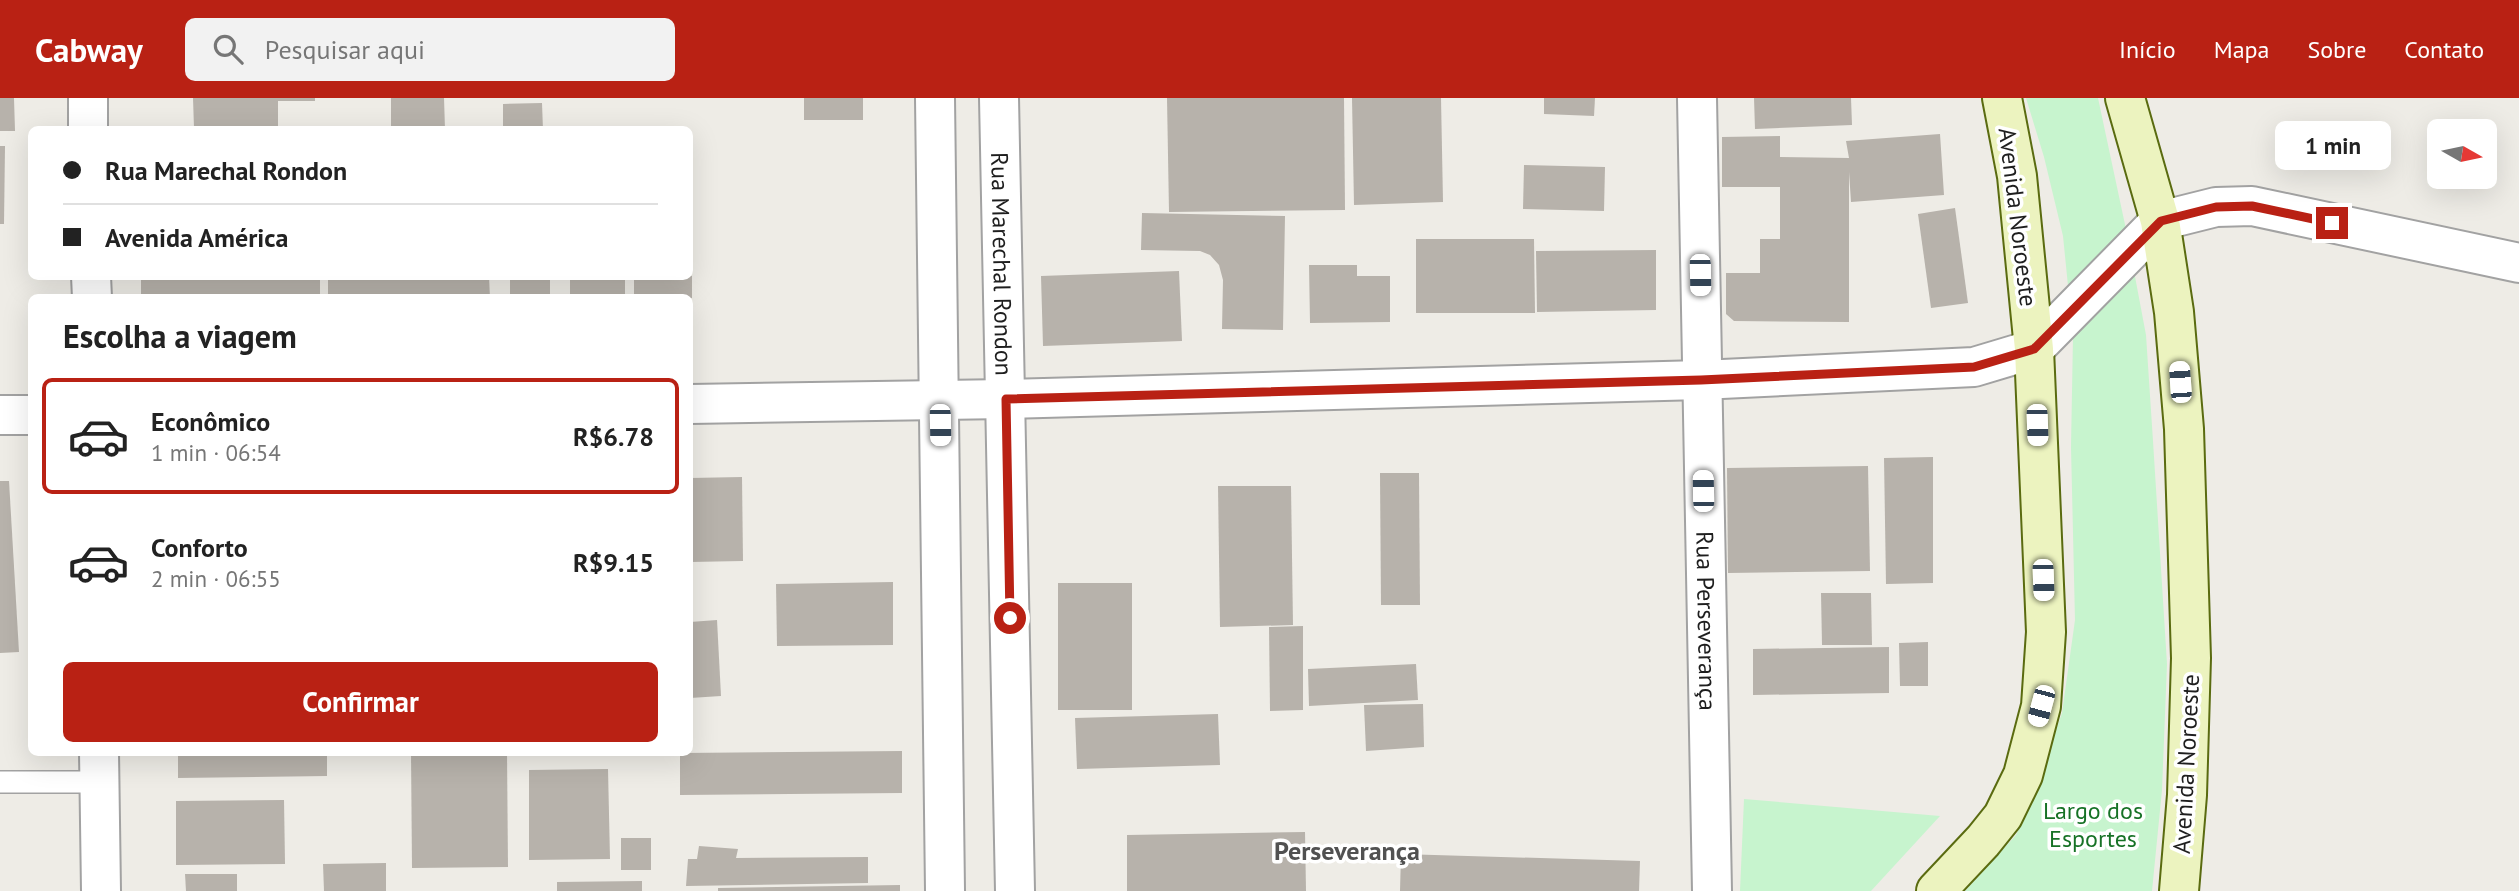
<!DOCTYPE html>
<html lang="pt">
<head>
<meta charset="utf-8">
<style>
	:root { --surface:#fff; --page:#f2f2f2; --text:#222; --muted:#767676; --line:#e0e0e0; --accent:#b92114 }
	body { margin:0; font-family:"PT Sans",sans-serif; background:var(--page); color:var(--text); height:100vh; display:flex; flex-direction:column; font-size:26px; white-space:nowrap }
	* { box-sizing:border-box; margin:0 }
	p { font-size:23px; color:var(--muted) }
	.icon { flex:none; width:38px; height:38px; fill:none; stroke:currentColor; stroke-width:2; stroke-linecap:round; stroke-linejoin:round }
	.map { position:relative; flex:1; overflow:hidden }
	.side { position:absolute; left:28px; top:196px; width:665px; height:462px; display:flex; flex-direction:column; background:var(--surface); border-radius:10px; box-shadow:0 7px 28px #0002 }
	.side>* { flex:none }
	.top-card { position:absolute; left:28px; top:28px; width:665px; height:154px; border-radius:10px; box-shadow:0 7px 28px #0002; display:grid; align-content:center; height:154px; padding:0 35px; background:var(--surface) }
	.needle { width:46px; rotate:99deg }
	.buttons { position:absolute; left:2427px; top:21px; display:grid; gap:14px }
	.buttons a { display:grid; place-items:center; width:70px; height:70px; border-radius:10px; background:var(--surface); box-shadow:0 7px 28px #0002; font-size:35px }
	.end { position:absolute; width:32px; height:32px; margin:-16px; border:9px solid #b92114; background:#fff; box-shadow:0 0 0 4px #fff }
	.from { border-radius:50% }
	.bubble { position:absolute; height:49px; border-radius:10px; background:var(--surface); box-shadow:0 7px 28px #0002; font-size:23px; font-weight:700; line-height:49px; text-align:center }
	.car { position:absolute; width:21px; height:42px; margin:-21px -10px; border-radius:9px; box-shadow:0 0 5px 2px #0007; background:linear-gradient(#fff 24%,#345 0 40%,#fff 0 76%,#345 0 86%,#fff 0) }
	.top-card b { display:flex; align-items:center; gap:24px; height:66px; font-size:26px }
	.top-card b+b { border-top:2px solid var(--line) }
	.top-card i { width:18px; height:18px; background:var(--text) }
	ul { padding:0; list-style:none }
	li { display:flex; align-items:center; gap:21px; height:116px; margin:0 14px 10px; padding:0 21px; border:4px solid transparent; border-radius:10px }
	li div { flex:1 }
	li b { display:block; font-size:26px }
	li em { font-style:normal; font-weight:700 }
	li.selected { border-color:var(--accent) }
	li>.icon { width:63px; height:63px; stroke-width:1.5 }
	h2 { padding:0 35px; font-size:32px; line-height:84px }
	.button { display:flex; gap:14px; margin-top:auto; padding:14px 35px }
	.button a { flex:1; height:80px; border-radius:10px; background:var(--accent); color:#fff; font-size:28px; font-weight:700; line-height:80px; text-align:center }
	header { display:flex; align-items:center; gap:42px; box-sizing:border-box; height:98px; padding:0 35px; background:var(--accent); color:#fff }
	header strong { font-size:33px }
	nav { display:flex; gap:38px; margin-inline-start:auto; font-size:24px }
	.search { width:490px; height:63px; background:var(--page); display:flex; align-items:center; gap:18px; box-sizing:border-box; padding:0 24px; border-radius:10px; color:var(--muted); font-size:26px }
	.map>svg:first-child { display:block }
	.park { fill:#c7f4ce }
	.building { fill:#b7b2ab }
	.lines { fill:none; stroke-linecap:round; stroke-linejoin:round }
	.service-casing { stroke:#a2a2a2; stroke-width:24 }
	.minor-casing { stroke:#a2a2a2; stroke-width:42 }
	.tertiary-casing { stroke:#a2a2a2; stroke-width:42 }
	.secondary-casing { stroke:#5a6b10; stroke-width:42 }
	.service { stroke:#fff; stroke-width:21 }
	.minor { stroke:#fff; stroke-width:38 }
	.tertiary { stroke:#fff; stroke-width:38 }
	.secondary { stroke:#ecf3bf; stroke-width:38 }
	.route { stroke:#b92114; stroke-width:9 }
	.labels { text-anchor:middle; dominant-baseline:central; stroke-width:7; stroke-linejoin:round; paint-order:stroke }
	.street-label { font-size:24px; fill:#1e1e1e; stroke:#fff }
	.park-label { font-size:24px; fill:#177226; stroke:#fff }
	.neighbourhood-label { font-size:26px; font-weight:bold; fill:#515151; stroke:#fff }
</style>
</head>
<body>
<header>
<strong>Cabway</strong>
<div class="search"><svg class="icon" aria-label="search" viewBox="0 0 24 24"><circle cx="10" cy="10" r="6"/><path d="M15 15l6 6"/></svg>Pesquisar aqui</div>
<nav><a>Início</a><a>Mapa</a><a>Sobre</a><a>Contato</a></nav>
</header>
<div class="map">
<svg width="2519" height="793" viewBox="0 0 2519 793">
	<rect width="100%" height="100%" fill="#eeece6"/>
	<g class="park">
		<path d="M2026,0h72l29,136 19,101 7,106 14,223 -5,126 -10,101h-187l51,-56 16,-36 30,-86 13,-93 -4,-173 2,-111 -10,-100 -19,-79z"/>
		<path d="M1744,701l196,17 -69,75h-131z"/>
	</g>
	<g class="building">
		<path d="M0,0h14l1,33h-15z"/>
		<path d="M193,0h122v3h-37v26l-84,1z"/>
		<path d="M391,0h53l1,32h-54z"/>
		<rect x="804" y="0" width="59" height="22"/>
		<path d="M1167,0h177l1,112 -176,2z"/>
		<path d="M1352,0h89l2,104 -89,3z"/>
		<path d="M1544,0h51l-1,18 -50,-2z"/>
		<path d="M1754,0h97l1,27 -97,4z"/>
		<path d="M542,5l1,27h-40v-26z"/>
		<path d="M1940,36l4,61 -93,7 -2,-30v150l-115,-1 -8,-7v-41h34v-34h20v-52h-58v-50l58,-1v21l69,1 -3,-17z"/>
		<path d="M0,48h5l-1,78h-4z"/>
		<path d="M1524,67l81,2 -1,44 -81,-2z"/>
		<path d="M1955,110l13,95 -37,5 -13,-94z"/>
		<path d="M1142,115l143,3 -2,114 -61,-1 1,-49 -4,-15 -9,-10 -10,-4 -59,-1z"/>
		<path d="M1416,141h118l1,74h-119z"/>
		<path d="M1656,152v60l-119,2 -1,-61z"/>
		<path d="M1309,167h48v11h33v46l-80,1z"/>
		<path d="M1179,173l3,70 -139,5 -2,-70z"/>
		<rect x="141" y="178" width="179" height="22"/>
		<path d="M328,178h161l1,22h-162z"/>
		<rect x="510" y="178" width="40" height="22"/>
		<rect x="570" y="178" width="55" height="22"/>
		<rect x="634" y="178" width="58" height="22"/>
		<rect x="690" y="212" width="2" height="44"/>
		<path d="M1933,359v126l-47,1 -2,-126z"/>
		<path d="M1868,368l2,105 -142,2 -1,-105z"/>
		<path d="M1380,375h39l1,132h-39z"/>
		<path d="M742,379l1,84 -53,1v-84z"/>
		<path d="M0,383h9l10,171 -19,1z"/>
		<path d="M1218,388h73l2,139 -73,2z"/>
		<path d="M893,484v63l-116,1 -1,-62z"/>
		<rect x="1058" y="485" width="74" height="127"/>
		<path d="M1821,495h50l1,52h-50z"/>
		<path d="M717,522l4,76 -31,2v-76z"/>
		<path d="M1303,528v84l-33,1 -1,-84z"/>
		<path d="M1928,544v44h-28l-1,-43z"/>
		<path d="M1889,549v46l-136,2v-46z"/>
		<path d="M1416,566l2,36 -109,6 -1,-37z"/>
		<path d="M1423,606l1,43 -58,4 -2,-46z"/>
		<path d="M1218,616l2,51 -143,4 -2,-51z"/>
		<path d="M902,653v42l-222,2v-42z"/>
		<path d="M178,654h149v24l-149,2z"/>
		<path d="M411,654h96l1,115 -96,1z"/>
		<path d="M608,671l2,90 -81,1v-90z"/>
		<path d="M284,702l1,64 -109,1v-64z"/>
		<path d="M1305,734l1,59h-179v-56z"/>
		<rect x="621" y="740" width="30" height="32"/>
		<path d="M699,748l39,3 -2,9 132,-1v26l-182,3 2,-27h9z"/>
		<path d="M1401,756l239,7 -1,30h-239z"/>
		<path d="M386,765v28h-62l-1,-27z"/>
		<path d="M185,776h52v17h-51z"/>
		<path d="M642,783v10h-85v-9z"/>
		<path d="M900,787v6h-182v-3z"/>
	</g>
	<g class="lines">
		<g class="service-casing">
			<path id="service" d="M0,684h99"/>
		</g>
		<g class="minor-casing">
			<g id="minor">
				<path d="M88,0v32"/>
				<path d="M935,0l10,793"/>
				<path id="s1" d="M999,0l16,793"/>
				<path id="s2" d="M1697,0l15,793"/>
				<path d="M91,178l1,22"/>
				<path d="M690,306l316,-5 695,-19 273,-13 60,-18"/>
				<path d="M0,317h32"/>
				<path d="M99,654l2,139"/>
			</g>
		</g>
		<g class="tertiary-casing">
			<path id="tertiary" d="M2034,251l126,-128 56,-14 36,-1 267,57"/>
		</g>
		<g class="secondary-casing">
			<g id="secondary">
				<path d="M2125,0l35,123 14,91 10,117 7,229 -4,137 -8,96"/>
				<path d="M1936,793l47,-50 20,-25 20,-41 18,-69 5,-74 -12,-283 -17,-173 -15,-78"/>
			</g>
		</g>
		<use href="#service" class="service"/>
		<use href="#minor" class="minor"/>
		<use href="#tertiary" class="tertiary"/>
		<use href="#secondary" class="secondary"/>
	</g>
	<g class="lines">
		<path class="route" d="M1010,520l-4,-219 695,-19 273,-13 60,-18 127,-128 55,-14 36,-1 80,17"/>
	</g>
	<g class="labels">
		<g class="street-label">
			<text transform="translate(2018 119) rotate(83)">Avenida Noroeste</text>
			<text stroke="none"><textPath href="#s1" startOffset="166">Rua Marechal Rondon</textPath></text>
			<text stroke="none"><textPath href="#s2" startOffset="523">Rua Perseverança</textPath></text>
			<text transform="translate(2186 666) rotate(-87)">Avenida Noroeste</text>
		</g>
		<g class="park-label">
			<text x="2093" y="712">Largo dos<tspan x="2093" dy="28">Esportes</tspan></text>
		</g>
		<g class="neighbourhood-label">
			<text x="1347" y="752">Perseverança</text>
		</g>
	</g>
</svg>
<div class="buttons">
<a><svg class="needle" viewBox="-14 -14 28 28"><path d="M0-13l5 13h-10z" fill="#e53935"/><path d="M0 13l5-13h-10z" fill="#767676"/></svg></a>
</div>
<i class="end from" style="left:1010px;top:520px"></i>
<i class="end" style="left:2332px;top:125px"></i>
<div class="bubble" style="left:2275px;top:23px;width:116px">1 min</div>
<i class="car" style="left:1700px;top:177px;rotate:179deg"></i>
<i class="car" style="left:2180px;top:284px;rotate:356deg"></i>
<i class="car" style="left:940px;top:327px;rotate:179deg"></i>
<i class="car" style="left:2037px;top:327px;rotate:178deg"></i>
<i class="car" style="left:1703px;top:393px;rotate:359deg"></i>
<i class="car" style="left:2043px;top:482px;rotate:178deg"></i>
<i class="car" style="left:2041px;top:608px;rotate:195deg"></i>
<div class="top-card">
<b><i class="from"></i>Rua Marechal Rondon</b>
<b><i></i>Avenida América</b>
</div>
<section class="side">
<h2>Escolha a viagem</h2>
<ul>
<li class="selected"><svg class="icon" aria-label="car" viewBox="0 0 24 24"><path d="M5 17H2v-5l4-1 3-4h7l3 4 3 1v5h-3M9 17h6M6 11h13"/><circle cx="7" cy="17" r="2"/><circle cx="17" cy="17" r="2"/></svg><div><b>Econômico</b><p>1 min · 06:54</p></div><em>R$6.78</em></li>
<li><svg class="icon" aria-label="car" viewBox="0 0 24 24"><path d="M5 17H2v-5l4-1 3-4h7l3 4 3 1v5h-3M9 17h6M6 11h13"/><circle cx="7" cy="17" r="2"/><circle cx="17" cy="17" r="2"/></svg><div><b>Conforto</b><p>2 min · 06:55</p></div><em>R$9.15</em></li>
</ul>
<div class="button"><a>Confirmar</a></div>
</section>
</div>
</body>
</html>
